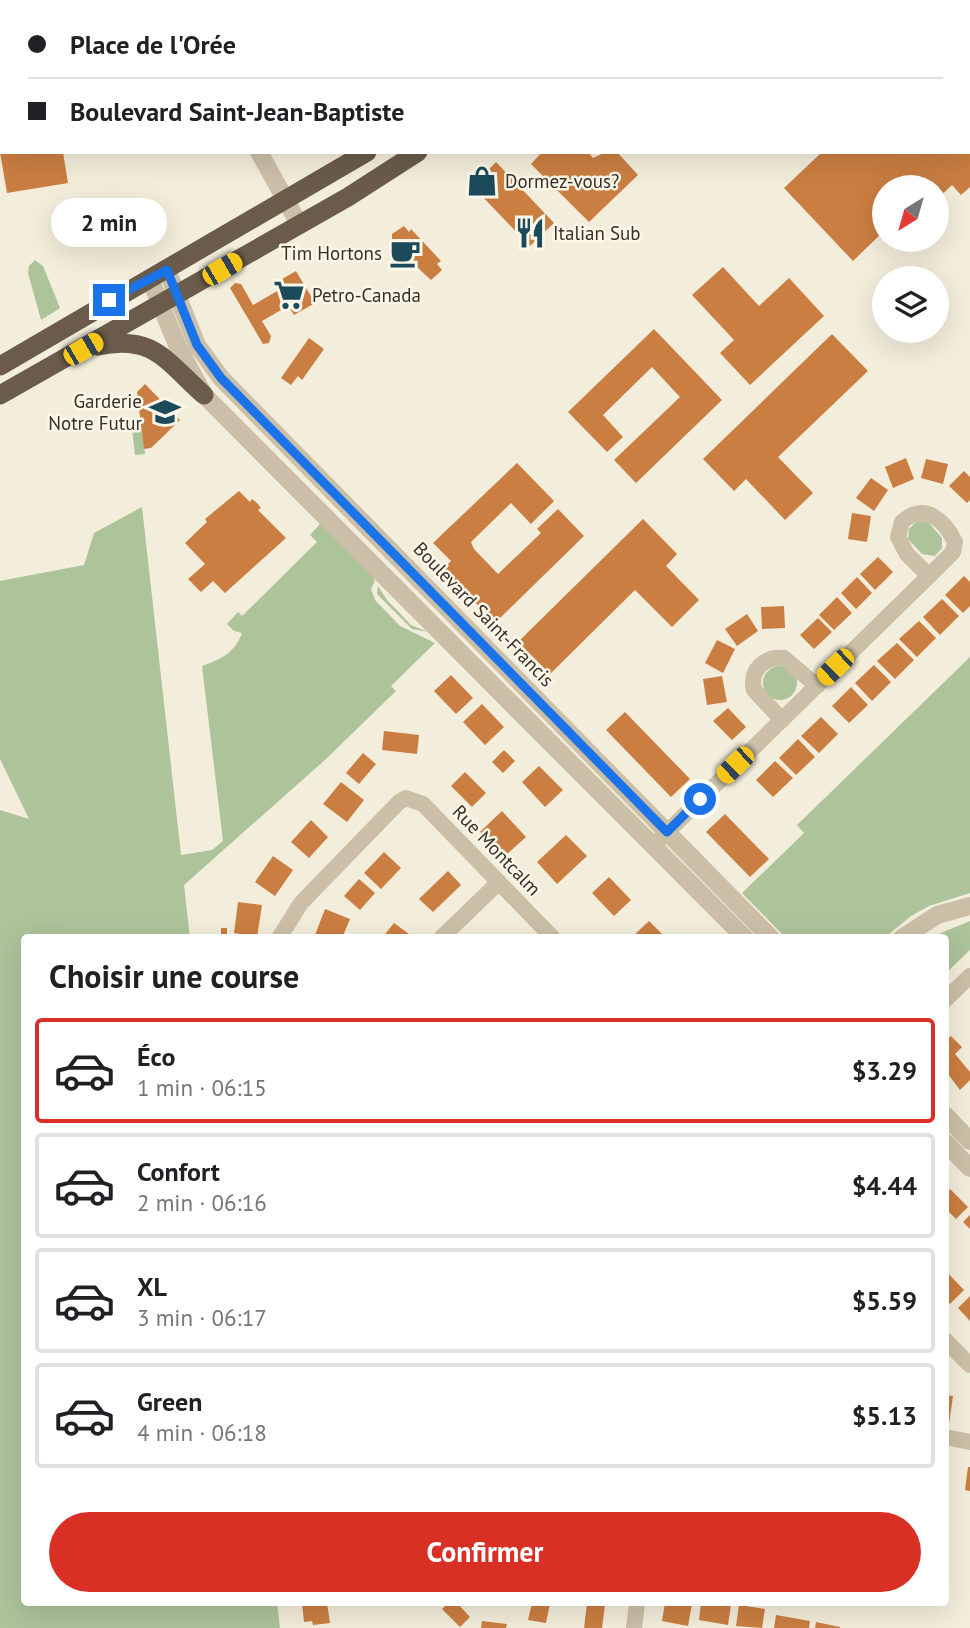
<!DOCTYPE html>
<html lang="fr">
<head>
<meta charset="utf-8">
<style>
	:root { --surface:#fff; --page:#f2f2f2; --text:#202124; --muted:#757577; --line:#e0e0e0; --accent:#d93025 }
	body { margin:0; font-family:"PT Sans",sans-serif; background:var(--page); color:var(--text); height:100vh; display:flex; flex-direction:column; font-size:26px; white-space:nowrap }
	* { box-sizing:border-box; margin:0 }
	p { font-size:23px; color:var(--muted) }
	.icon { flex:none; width:38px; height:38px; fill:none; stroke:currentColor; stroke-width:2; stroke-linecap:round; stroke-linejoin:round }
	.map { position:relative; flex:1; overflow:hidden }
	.details { position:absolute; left:21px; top:934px; width:928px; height:672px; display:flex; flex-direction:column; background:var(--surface); border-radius:7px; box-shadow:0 7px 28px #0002 }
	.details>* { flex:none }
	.guide { position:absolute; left:0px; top:0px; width:971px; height:154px; box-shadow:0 7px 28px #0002; display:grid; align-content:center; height:154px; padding:0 28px; background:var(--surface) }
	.needle { width:46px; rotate:217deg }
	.buttons { position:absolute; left:872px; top:175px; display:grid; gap:14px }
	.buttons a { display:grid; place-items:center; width:77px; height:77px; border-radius:50%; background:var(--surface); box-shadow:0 7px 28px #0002; font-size:35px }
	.end { position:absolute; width:32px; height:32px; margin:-16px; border:9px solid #1a73e8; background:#fff; box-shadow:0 0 0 4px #fff }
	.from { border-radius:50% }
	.bubble { position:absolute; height:49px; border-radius:24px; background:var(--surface); box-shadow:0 7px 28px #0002; font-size:23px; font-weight:700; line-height:49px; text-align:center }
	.car { position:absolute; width:21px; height:42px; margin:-21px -10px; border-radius:9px; box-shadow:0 0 5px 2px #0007; background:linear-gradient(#f5c518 24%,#345 0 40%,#f5c518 0 76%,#345 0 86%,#f5c518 0) }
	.guide b { display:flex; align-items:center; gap:24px; height:66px; font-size:26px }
	.guide b+b { border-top:2px solid var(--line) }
	.guide i { width:18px; height:18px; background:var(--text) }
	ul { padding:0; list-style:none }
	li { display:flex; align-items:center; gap:21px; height:105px; margin:0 14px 10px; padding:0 14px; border:4px solid var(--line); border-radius:7px }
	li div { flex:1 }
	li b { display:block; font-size:26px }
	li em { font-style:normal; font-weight:700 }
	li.selected { border-color:var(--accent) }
	li>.icon { width:63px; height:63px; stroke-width:1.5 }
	h2 { padding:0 28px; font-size:32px; line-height:84px }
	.action { display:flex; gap:14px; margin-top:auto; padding:14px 28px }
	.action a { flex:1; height:80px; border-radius:42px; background:var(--accent); color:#fff; font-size:28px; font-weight:700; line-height:80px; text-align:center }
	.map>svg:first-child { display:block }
	.green { fill:#adc39a }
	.building { fill:#cb7e41 }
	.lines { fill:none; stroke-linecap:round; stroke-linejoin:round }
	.minor { stroke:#ccbfa7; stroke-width:16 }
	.tertiary { stroke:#ccbfa7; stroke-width:18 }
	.trunk { stroke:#6a5b4b; stroke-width:19 }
	.route { stroke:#1a73e8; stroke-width:9 }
	.labels { text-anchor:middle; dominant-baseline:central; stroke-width:5; stroke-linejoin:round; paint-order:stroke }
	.poi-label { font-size:19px; fill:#383028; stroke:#faf6e8; text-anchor:start }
	.street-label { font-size:19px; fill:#383028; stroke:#faf6e8 }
</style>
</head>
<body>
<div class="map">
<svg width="970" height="1628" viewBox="0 0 970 1628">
	<rect width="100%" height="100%" fill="#f3eddb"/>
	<g class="green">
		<path d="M35,260l8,6 17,42 -19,12 -13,-47 1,-7z"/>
		<path d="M140,418l5,36 -10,1 -4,-35z"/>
		<path d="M142,507l39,348 31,-5 11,-9 -21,-175c19,-7 32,-12 40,-33l-8,-2 -7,-7 11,-12 4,4 75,-74 -7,-7 11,-12 49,49 5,9 -4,8 4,11 25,26 35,17 -44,43 5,5 -70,68 -142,126 6,53h-166v665h253l3,25h-280v-818l29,9 -29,-60v-178l84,-16 10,-32z"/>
		<path d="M917,521l11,1 14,16v10l-7,8 -13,-2 -14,-15 1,-10z"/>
		<path d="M378,586l9,14 24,25 17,7 -16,-3 -35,-35z"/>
		<path d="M970,657v236l-41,13 -18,10 -27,22h-98l-44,-45 62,-60 -7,-8z"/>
		<circle cx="780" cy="683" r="17"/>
		<path d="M970,921v29l-25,24v-36h-16z"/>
	</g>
	<g class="building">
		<path d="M0,152h63l5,31 -61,10z"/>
		<path d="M542,152h46l5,6 13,-6h11l21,23 -49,47 -58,-58z"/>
		<path d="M822,152h148v35l-9,8 -9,-10 -16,15v-13h-52v44l-31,30 -69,-73z"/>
		<path d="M496,162l58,61 -24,23 -54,-56v-8z"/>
		<path d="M404,226l5,6 2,-3 30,32 -4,3 5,6 -11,10 -29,-27v-4l-10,-10v-5z"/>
		<path d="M723,267l36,39 30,-28 35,38 -74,69 -30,-32 14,-13 -42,-45z"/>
		<path d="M296,271l19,32 -21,12 -6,-9 -26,15 9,15 -2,7 -6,1 -33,-56 5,-5 6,1 12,21 26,-15 -4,-7z"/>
		<path d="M654,329l68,71 -86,83 -22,-23 66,-63 -28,-30 -49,48 20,22 -16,15 -39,-40z"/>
		<path d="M832,334l36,37 -90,86 35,36 -28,27 -39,-41 -12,12 -31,-32z"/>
		<path d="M309,338l15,11 -22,31 -4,-4 -7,9 -10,-7z"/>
		<path d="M145,384l35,36 -29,28 -7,1 -7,-57z"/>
		<path d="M906,458l8,21 -21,9 -8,-21z"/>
		<path d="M926,459l22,5 -5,20 -22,-6z"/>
		<path d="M517,463l37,38 -23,23 -20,-21 -40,39 3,7 24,25 43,-41 -4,-4 21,-20 26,27 -89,87 -52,-54 8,-8 -18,-18z"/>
		<path d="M964,471l6,6v23l-3,3 -18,-17z"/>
		<path d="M871,478l17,12 -14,21 -18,-13z"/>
		<path d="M239,491l11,11 2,-3 5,4 4,5 -3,2 28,28 -61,55 -12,-12 -12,11 -13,-13 17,-15 -20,-21 22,-21 -2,-3z"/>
		<path d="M852,513l19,3 -4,26 -19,-3z"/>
		<path d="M643,519l34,35 -11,12 33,34 -27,27 -37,-37 -85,84 -32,-32z"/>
		<path d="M878,557l15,15 -18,18 -15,-16z"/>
		<path d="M964,576l6,6v24l-7,7 -18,-18z"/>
		<path d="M857,577l15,16 -16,16 -15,-16z"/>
		<path d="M837,597l15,16 -18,17 -15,-15z"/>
		<path d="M942,599l17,17 -19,19 -17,-18z"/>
		<path d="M784,606l1,22 -23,1 -1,-22z"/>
		<path d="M747,614l11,17 -21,15 -12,-17z"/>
		<path d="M818,618l14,14 -18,17 -14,-14z"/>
		<path d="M919,621l17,17 -19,19 -18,-18z"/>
		<path d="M717,640l18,9 -12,24 -18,-10z"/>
		<path d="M897,643l17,17 -19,19 -18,-18z"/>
		<path d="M874,665l17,17 -19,19 -17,-18z"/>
		<path d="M451,675l22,23 -17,16 -22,-23z"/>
		<path d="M722,676l5,26 -20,3 -4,-26z"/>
		<path d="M851,687l17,18 -19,18 -17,-17z"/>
		<path d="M482,704l22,23 -19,18 -22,-23z"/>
		<path d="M728,708l18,19 -14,13 -19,-19z"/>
		<path d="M625,712l65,67 -19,18 -65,-67z"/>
		<path d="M821,717l17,17 -19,19 -18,-17z"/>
		<path d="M384,731l35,4 -2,19 -35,-4z"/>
		<path d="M798,739l17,18 -19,18 -17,-17z"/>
		<path d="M504,750l11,11 -12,12 -11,-11z"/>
		<path d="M363,753l13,11 -17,20 -13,-11z"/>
		<path d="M775,761l18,17 -20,19 -17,-17z"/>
		<path d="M539,766l24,24 -18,17 -23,-25z"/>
		<path d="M465,772l21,21 -14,14 -21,-21z"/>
		<path d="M341,782l23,18 -17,22 -24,-18z"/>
		<path d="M502,811l24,26 -22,20 -24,-25z"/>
		<path d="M725,814l44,45 -19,18 -44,-45z"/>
		<path d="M311,820l17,17 -19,21 -18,-16z"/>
		<path d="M566,835l21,21 -30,28 -20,-22z"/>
		<path d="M384,852l17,16 -20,21 -17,-16z"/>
		<path d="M273,856l20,14 -18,26 -20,-14z"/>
		<path d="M448,871l13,14 -28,27 -14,-13z"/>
		<path d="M609,877l22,23 -17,16 -22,-23z"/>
		<path d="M359,879l16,14 -15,17 -16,-14z"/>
		<path d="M238,902l24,3 -5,32 -23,-4z"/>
		<path d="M325,909l25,10 -8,19 -27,-3z"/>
		<path d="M649,921l17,17h-35z"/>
		<path d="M394,923l15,11 -3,4h-24z"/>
		<path d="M221,928h6v7l12,-1v4h-26v-3h8z"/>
		<path d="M951,1036l11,11 -7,7 15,18v8l-10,10 -15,-20 3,-9 -3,-19z"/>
		<path d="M950,1189l18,18 -12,12 -11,-11v-14z"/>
		<path d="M970,1215v14l-7,-7z"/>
		<path d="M945,1270l19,20 -14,14 -5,-5z"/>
		<path d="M970,1296v25l-12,-13z"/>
		<path d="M945,1395l8,1 -4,28 -4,-1z"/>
		<path d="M968,1467h2v24l-5,-1z"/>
		<path d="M302,1603h25l3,20 -17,2 -1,-4 -8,1z"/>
		<path d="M448,1603h9l13,14 -10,10 -18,-18z"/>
		<path d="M532,1603h18l-4,20 -18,-3z"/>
		<path d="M587,1603l18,2 -3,23h-18z"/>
		<path d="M665,1603l27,1 -4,22 -26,-5z"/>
		<path d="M701,1603l30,2 -3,20 -29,-5z"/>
		<path d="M739,1605l26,4 -3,19 -26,-2z"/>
		<path d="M776,1615l34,6 -1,7h-35z"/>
		<path d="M482,1621l25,3 -1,4h-25z"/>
		<path d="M816,1622l24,5v1h-25z"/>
	</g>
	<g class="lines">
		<g class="minor">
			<path d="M782,720l-28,-30c-5,-20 11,-34 30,-32l33,28"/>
			<path d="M658,841l271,-265 24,-24 2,-10c-10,-21 -31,-41 -53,-20l-4,15 9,17 22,22"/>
			<path d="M279,938l22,-35 98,-101 7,-4 17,6 130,134"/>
			<path d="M441,938l58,-56"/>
			<path d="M945,1000l25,-24"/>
			<path d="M945,1340l25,25"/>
			<path d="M945,1437l25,5"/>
			<path d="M634,1628l3,-25"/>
		</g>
		<g class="tertiary">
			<path d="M212,0l1,2"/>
			<path d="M259,152l40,72"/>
			<path d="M167,270l30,75 24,33 550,560"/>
			<path d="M150,279l28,68 26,48 541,543"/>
			<path d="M902,938l35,-23 33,-9"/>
			<path d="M945,1115l25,26"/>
			<path d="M945,1142l25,26"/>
		</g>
		<g class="trunk">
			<path d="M630,2l3,-2"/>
			<path d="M676,2l3,-2"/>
			<path d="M98,346c55,-12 68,15 106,49"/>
			<path d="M0,366l367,-214"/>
			<path d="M0,395l348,-198 70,-45"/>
		</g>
	</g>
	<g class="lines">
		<path class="route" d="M109,300l58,-30 30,75 24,33 446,454 33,-33"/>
	</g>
	<defs>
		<g id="shop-bare" transform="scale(2.415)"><path d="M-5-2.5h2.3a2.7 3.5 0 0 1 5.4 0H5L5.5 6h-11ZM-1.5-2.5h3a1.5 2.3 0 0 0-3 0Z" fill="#1b4a5b" stroke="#faf6e8" stroke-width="2.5" paint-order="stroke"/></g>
		<g id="restaurant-bare" transform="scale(2.415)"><path d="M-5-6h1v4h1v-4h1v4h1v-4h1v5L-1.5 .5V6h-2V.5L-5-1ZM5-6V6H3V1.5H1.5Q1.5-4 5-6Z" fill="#1b4a5b" stroke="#faf6e8" stroke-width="2.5" paint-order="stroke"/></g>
		<g id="cafe-bare" transform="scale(2.415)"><path d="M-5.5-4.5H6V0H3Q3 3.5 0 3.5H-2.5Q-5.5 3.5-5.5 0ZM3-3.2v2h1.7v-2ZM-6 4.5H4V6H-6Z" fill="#1b4a5b" stroke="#faf6e8" stroke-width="2.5" paint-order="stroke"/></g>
		<g id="supermarket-bare" transform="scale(2.415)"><path d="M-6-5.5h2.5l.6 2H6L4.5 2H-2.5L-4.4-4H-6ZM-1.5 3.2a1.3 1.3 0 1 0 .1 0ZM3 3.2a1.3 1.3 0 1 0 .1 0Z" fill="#1b4a5b" stroke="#faf6e8" stroke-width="2.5" paint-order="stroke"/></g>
		<g id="school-bare" transform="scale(2.415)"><path d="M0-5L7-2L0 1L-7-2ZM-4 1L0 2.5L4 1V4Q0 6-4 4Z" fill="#1b4a5b" stroke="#faf6e8" stroke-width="2.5" paint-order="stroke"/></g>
	</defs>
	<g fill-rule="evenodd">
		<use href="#shop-bare" x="482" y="181"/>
		<use href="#restaurant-bare" x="530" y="233"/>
		<use href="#cafe-bare" x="405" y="253"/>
		<use href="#supermarket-bare" x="289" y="295"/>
		<use href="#school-bare" x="165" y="412"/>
	</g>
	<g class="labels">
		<g class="poi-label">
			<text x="505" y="181">Dormez-vous?</text>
			<text x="553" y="233">Italian Sub</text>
			<text x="382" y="253" text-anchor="end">Tim Hortons</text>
			<text x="312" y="295">Petro-Canada</text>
			<text x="142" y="401" text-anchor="end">Garderie<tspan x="142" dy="22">Notre Futur</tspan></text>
		</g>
		<g class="street-label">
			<text transform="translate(484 614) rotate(46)">Boulevard Saint-Francis</text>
			<text transform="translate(497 850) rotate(46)">Rue Montcalm</text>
		</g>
	</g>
</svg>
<div class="buttons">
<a><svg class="needle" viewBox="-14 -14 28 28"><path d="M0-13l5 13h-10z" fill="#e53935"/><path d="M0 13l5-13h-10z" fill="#757577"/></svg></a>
<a><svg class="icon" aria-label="layers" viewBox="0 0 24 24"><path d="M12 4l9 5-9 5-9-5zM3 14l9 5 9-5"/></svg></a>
</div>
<i class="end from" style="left:700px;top:799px"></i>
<i class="end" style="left:109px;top:300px"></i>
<div class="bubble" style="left:51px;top:198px;width:116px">2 min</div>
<i class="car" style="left:222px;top:269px;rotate:60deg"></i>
<i class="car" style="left:83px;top:349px;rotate:60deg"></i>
<i class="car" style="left:835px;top:667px;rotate:226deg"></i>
<i class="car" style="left:735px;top:765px;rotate:226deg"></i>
<div class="guide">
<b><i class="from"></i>Place de l'Orée</b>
<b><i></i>Boulevard Saint-Jean-Baptiste</b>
</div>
<section class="details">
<h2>Choisir une course</h2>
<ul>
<li class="selected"><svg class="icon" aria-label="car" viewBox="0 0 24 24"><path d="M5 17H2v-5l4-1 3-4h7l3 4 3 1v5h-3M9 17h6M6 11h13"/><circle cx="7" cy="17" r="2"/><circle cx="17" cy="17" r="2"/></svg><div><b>Éco</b><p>1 min · 06:15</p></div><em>$3.29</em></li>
<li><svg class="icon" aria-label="car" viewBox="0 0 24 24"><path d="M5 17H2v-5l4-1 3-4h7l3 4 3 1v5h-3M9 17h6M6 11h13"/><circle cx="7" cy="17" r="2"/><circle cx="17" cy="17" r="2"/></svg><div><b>Confort</b><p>2 min · 06:16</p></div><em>$4.44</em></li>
<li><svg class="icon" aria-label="car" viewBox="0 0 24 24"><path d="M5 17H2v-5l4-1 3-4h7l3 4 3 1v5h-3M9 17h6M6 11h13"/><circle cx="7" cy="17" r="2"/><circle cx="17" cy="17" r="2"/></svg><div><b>XL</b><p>3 min · 06:17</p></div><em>$5.59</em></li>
<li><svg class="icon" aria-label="car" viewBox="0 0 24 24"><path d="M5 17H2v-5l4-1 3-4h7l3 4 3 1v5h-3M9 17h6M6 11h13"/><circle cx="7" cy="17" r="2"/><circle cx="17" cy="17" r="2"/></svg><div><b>Green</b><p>4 min · 06:18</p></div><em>$5.13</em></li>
</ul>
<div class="action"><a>Confirmer</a></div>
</section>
</div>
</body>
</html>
